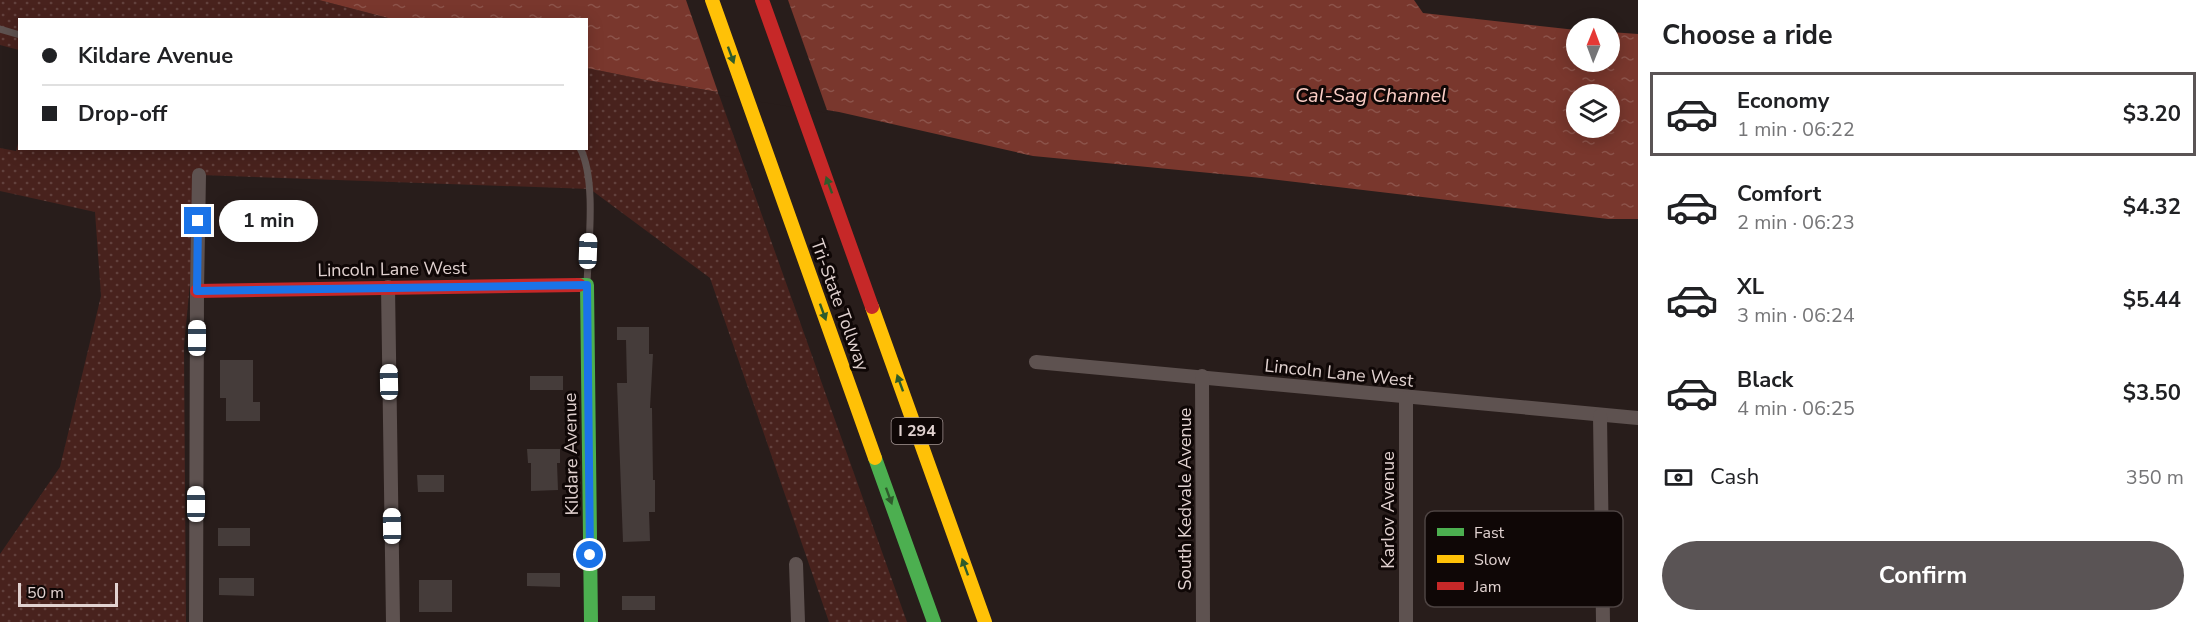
<!DOCTYPE html>
<html lang="en">
<head>
<meta charset="utf-8">
<style>
	:root { --surface:#fff; --page:#f2f2f2; --text:#202124; --muted:#757577; --line:#e0e0e0; --accent:#5a5455 }
	body { margin:0; font-family:"Nunito Sans",sans-serif; background:var(--page); color:var(--text); height:100vh; display:flex; flex-direction:column; font-size:22px; white-space:nowrap }
	* { box-sizing:border-box; margin:0 }
	p { font-size:20px; color:var(--muted) }
	.icon { flex:none; width:33px; height:33px; fill:none; stroke:currentColor; stroke-width:2; stroke-linecap:round; stroke-linejoin:round }
	.map { position:relative; flex:1; overflow:hidden }
	.panel { display:flex; flex-direction:column; background:var(--surface); width:570px }
	.panel>* { flex:none }
	.banner { position:absolute; left:18px; top:18px; width:570px; height:132px; border-radius:0px; box-shadow:0 3px 15px #0003; display:grid; align-content:center; height:132px; padding:0 24px; background:var(--surface) }
	.needle { width:39px; rotate:1deg }
	.buttons { position:absolute; left:1566px; top:18px; display:grid; gap:12px }
	.buttons a { display:grid; place-items:center; width:54px; height:54px; border-radius:50%; background:var(--surface); box-shadow:0 3px 15px #0003; font-size:30px }
	.scale { position:absolute; left:18px; bottom:15px; width:100px; box-sizing:border-box; padding-left:6px; border:3px solid #e1d2d0; border-top:0; font-size:16px; line-height:21px; white-space:nowrap; color:#e1d2d0; -webkit-text-stroke:4px #0f0706; paint-order:stroke }
	.end { position:absolute; width:27px; height:27px; margin:-14px; border:8px solid #1a73e8; background:#fff; box-shadow:0 0 0 3px #fff }
	.from { border-radius:50% }
	.bubble { position:absolute; height:42px; border-radius:21px; background:var(--surface); box-shadow:0 3px 15px #0003; font-size:20px; font-weight:700; line-height:42px; text-align:center }
	.car { position:absolute; width:18px; height:36px; margin:-18px -9px; border-radius:8px; box-shadow:0 0 4px 2px #0007; background:linear-gradient(#fff 24%,#345 0 40%,#fff 0 76%,#345 0 86%,#fff 0) }
	.banner b { display:flex; align-items:center; gap:21px; height:57px; font-size:22px }
	.banner b+b { border-top:2px solid var(--line) }
	.banner i { width:15px; height:15px; background:var(--text) }
	ul { padding:0; list-style:none }
	li { display:flex; align-items:center; gap:18px; height:84px; margin:0 12px 9px; padding:0 12px; border:3px solid transparent; border-radius:0px }
	li div { flex:1 }
	li b { display:block; font-size:22px }
	li em { font-style:normal; font-weight:700 }
	li.on { border-color:var(--accent) }
	li>.icon { width:54px; height:54px; stroke-width:1.5 }
	h2 { padding:0 24px; font-size:27px; line-height:72px }
	.pay { display:flex; align-items:center; gap:15px; height:66px; padding:0 24px; font-size:22px }
	.pay p { margin-inline-start:auto }
	.action { display:flex; gap:12px; margin-top:auto; padding:12px 24px }
	.action a { flex:1; height:69px; border-radius:36px; background:var(--accent); color:#fff; font-size:24px; font-weight:700; line-height:69px; text-align:center }
	main { display:flex; flex:1; min-height:0 }
	.map>svg:first-child { display:block }
	.grass { fill:url(#grass-dots) }
	.water { fill:url(#water-ripples); fill-rule:evenodd }
	.pier { fill:#281d1b }
	.building { fill:#453c3a }
	.lines { fill:none; stroke-linecap:round; stroke-linejoin:round }
	.lane { stroke:#5e5250; stroke-width:7 }
	.street { stroke:#5e5250; stroke-width:14 }
	.fast { stroke:#4caf50; stroke-width:14 }
	.slow { stroke:#ffc107; stroke-width:14 }
	.jam { stroke:#c62828; stroke-width:14 }
	.oneway { fill:#2e5b2b }
	.route { stroke:#1a73e8; stroke-width:8 }
	.labels { text-anchor:middle; dominant-baseline:central; stroke-width:6; stroke-linejoin:round; paint-order:stroke }
	.shield { fill:#0f0706; stroke:#a29593; stroke-width:1.5 }
	.shield-label { font-size:16px; font-weight:bold; fill:#e1d2d0 }
	.street-label { font-size:18px; fill:#e1d2d0; stroke:#0f0706 }
	.water-label { font-size:20px; font-style:italic; fill:#fbcec6; stroke:#0f0706 }
	.key { fill:#0f0706; stroke:#4e4443; stroke-width:1.5 }
	.key-label { font-size:16px; fill:#e1d2d0 }
</style>
</head>
<body>
<main>
<div class="map">
<svg width="1638" height="622" viewBox="0 0 1638 622">
	<defs>
		<pattern id="grass-dots" width="8" height="8" patternUnits="userSpaceOnUse" patternTransform="scale(1.5)"><rect width="8" height="8" fill="#48221d"/><path d="M2 2h.1M6 6h.1" fill="none" stroke="#62413d" stroke-width="1.8" stroke-linecap="round"/></pattern>
		<pattern id="water-ripples" width="26" height="14" patternUnits="userSpaceOnUse" patternTransform="scale(1.5)"><rect width="26" height="14" fill="#79372d"/><path d="M2 4q2-2 4 0t4 0M15 11q2-2 4 0t4 0" fill="none" stroke="#8c534a"/></pattern>
	</defs>
	<rect width="100%" height="100%" fill="#281d1b"/>
	<g class="grass">
		<path d="M0,0h319l73,19 -372,1 -1,30 -19,-5z"/>
		<path d="M587,68l59,12 72,12 189,530h-78l-119,-344 -120,-89 -390,-14 -16,172 2,275h-186v-68l60,-87 41,-171 -6,-84 -95,-21v-43l16,3 3,-11 1,8h566z"/>
	</g>
	<path class="water" d="M319,0h1095l9,13 153,17v32h34v-30l28,2v185h-30l-346,-41 -229,-22 -194,-44 -193,-32 -59,-12 -1,-48 -194,-1zM1576,94h34v34h-34z"/>
	<path class="pier" d="M686,0h102l40,113 -109,-18z"/>
	<g class="building">
		<path d="M617,327h32v27h4l-3,54h2l1,72h2v32h-6l1,29 -27,1 -6,-159h10l-1,-43h-9z"/>
		<path d="M220,360h33v42h7v19h-34v-23h-6z"/>
		<rect x="530" y="376" width="33" height="14"/>
		<path d="M527,449h33v14h-3l1,27 -27,1v-28h-3z"/>
		<path d="M417,475h27v17h-26z"/>
		<rect x="218" y="528" width="32" height="18"/>
		<path d="M527,573h33v14l-33,-1z"/>
		<path d="M219,578h35v18l-35,-1z"/>
		<rect x="419" y="580" width="33" height="32"/>
		<rect x="622" y="596" width="33" height="14"/>
	</g>
	<g class="lines">
		<g class="lane">
			<path d="M0,29l20,6"/>
			<path d="M580,148c17,32 8,100 7,137"/>
		</g>
		<g class="street">
			<path d="M388,287l5,335"/>
			<path d="M1036,362l602,56"/>
			<path d="M1202,376l1,246"/>
			<path d="M1406,398v224"/>
			<path d="M1600,416l3,206"/>
			<path d="M796,564l2,58"/>
			<path d="M196,622l1,-331 2,-116"/>
		</g>
		<g class="fast">
			<path d="M579,285h8l4,337"/>
			<path d="M875,458l59,164"/>
		</g>
		<g class="slow">
			<path d="M712,0l163,458"/>
			<path d="M872,307l113,315"/>
		</g>
		<g class="jam">
			<path d="M762,0l110,307"/>
			<path d="M197,291l382,-6"/>
		</g>
	</g>
	<defs><path id="oneway-solid" d="M-6-.8H1V-3.2L6.5 0L1 3.2V.8H-6Z" transform="scale(1.5)"/></defs>
	<g class="oneway">
		<use href="#oneway-solid" transform="translate(731 55) rotate(70)"/>
		<use href="#oneway-solid" transform="translate(829 185) rotate(-110)"/>
		<use href="#oneway-solid" transform="translate(823 312) rotate(70)"/>
		<use href="#oneway-solid" transform="translate(900 383) rotate(-110)"/>
		<use href="#oneway-solid" transform="translate(889 496) rotate(70)"/>
		<use href="#oneway-solid" transform="translate(965 567) rotate(-110)"/>
	</g>
	<g class="lines">
		<path class="route" d="M198,221l-1,70 390,-6 3,270"/>
	</g>
	<g class="labels">
		<rect class="shield" x="891.5" y="418" width="51" height="26" rx="4.5"/>
		<g class="shield-label">
			<text x="917" y="431">I 294</text>
		</g>
		<g class="street-label">
			<text transform="translate(392 269) rotate(-1)">Lincoln Lane West</text>
			<text transform="translate(840 305) rotate(70)">Tri-State Tollway</text>
			<text transform="translate(1339 373) rotate(6)">Lincoln Lane West</text>
			<text transform="translate(571 454) rotate(-91)">Kildare Avenue</text>
			<text transform="translate(1185 499) rotate(-90)">South Kedvale Avenue</text>
			<text transform="translate(1388 510) rotate(-90)">Karlov Avenue</text>
		</g>
		<g class="water-label">
			<text x="1371" y="95">Cal-Sag Channel</text>
		</g>
	</g>
	<rect x="1425" y="511" width="198" height="96" rx="9" class="key"/>
	<rect x="1437" y="528" width="27" height="8" fill="#4caf50"/>
	<rect x="1437" y="555" width="27" height="8" fill="#ffc107"/>
	<rect x="1437" y="582" width="27" height="8" fill="#c62828"/>
	<g class="key-label">
		<text x="1474" y="538">Fast</text>
		<text x="1474" y="565">Slow</text>
		<text x="1474" y="592">Jam</text>
	</g>
</svg>
<div class="buttons">
<a><svg class="needle" viewBox="-14 -14 28 28"><path d="M0-13l5 13h-10z" fill="#e53935"/><path d="M0 13l5-13h-10z" fill="#757577"/></svg></a>
<a><svg class="icon" aria-label="layers" viewBox="0 0 24 24"><path d="M12 4l9 5-9 5-9-5zM3 14l9 5 9-5"/></svg></a>
</div>
<div class="scale">50 m</div>
<i class="end from" style="left:590px;top:555px"></i>
<i class="end" style="left:198px;top:221px"></i>
<div class="bubble" style="left:219px;top:200px;width:99px">1 min</div>
<i class="car" style="left:588px;top:251px;rotate:2deg"></i>
<i class="car" style="left:197px;top:338px;rotate:0deg"></i>
<i class="car" style="left:389px;top:382px;rotate:359deg"></i>
<i class="car" style="left:196px;top:504px;rotate:0deg"></i>
<i class="car" style="left:392px;top:526px;rotate:359deg"></i>
<div class="banner">
<b><i class="from"></i>Kildare Avenue</b>
<b><i></i>Drop-off</b>
</div>
</div>
<section class="panel">
<h2>Choose a ride</h2>
<ul>
<li class="on"><svg class="icon" aria-label="car" viewBox="0 0 24 24"><path d="M5 17H2v-5l4-1 3-4h7l3 4 3 1v5h-3M9 17h6M6 11h13"/><circle cx="7" cy="17" r="2"/><circle cx="17" cy="17" r="2"/></svg><div><b>Economy</b><p>1 min · 06:22</p></div><em>$3.20</em></li>
<li><svg class="icon" aria-label="car" viewBox="0 0 24 24"><path d="M5 17H2v-5l4-1 3-4h7l3 4 3 1v5h-3M9 17h6M6 11h13"/><circle cx="7" cy="17" r="2"/><circle cx="17" cy="17" r="2"/></svg><div><b>Comfort</b><p>2 min · 06:23</p></div><em>$4.32</em></li>
<li><svg class="icon" aria-label="car" viewBox="0 0 24 24"><path d="M5 17H2v-5l4-1 3-4h7l3 4 3 1v5h-3M9 17h6M6 11h13"/><circle cx="7" cy="17" r="2"/><circle cx="17" cy="17" r="2"/></svg><div><b>XL</b><p>3 min · 06:24</p></div><em>$5.44</em></li>
<li><svg class="icon" aria-label="car" viewBox="0 0 24 24"><path d="M5 17H2v-5l4-1 3-4h7l3 4 3 1v5h-3M9 17h6M6 11h13"/><circle cx="7" cy="17" r="2"/><circle cx="17" cy="17" r="2"/></svg><div><b>Black</b><p>4 min · 06:25</p></div><em>$3.50</em></li>
</ul>
<div class="pay"><svg class="icon" aria-label="cash" viewBox="0 0 24 24"><path d="M3 7h18v10H3z"/><circle cx="12" cy="12" r="2"/></svg>Cash<p>350 m</p></div>
<div class="action"><a>Confirm</a></div>
</section>
</main>
</body>
</html>
